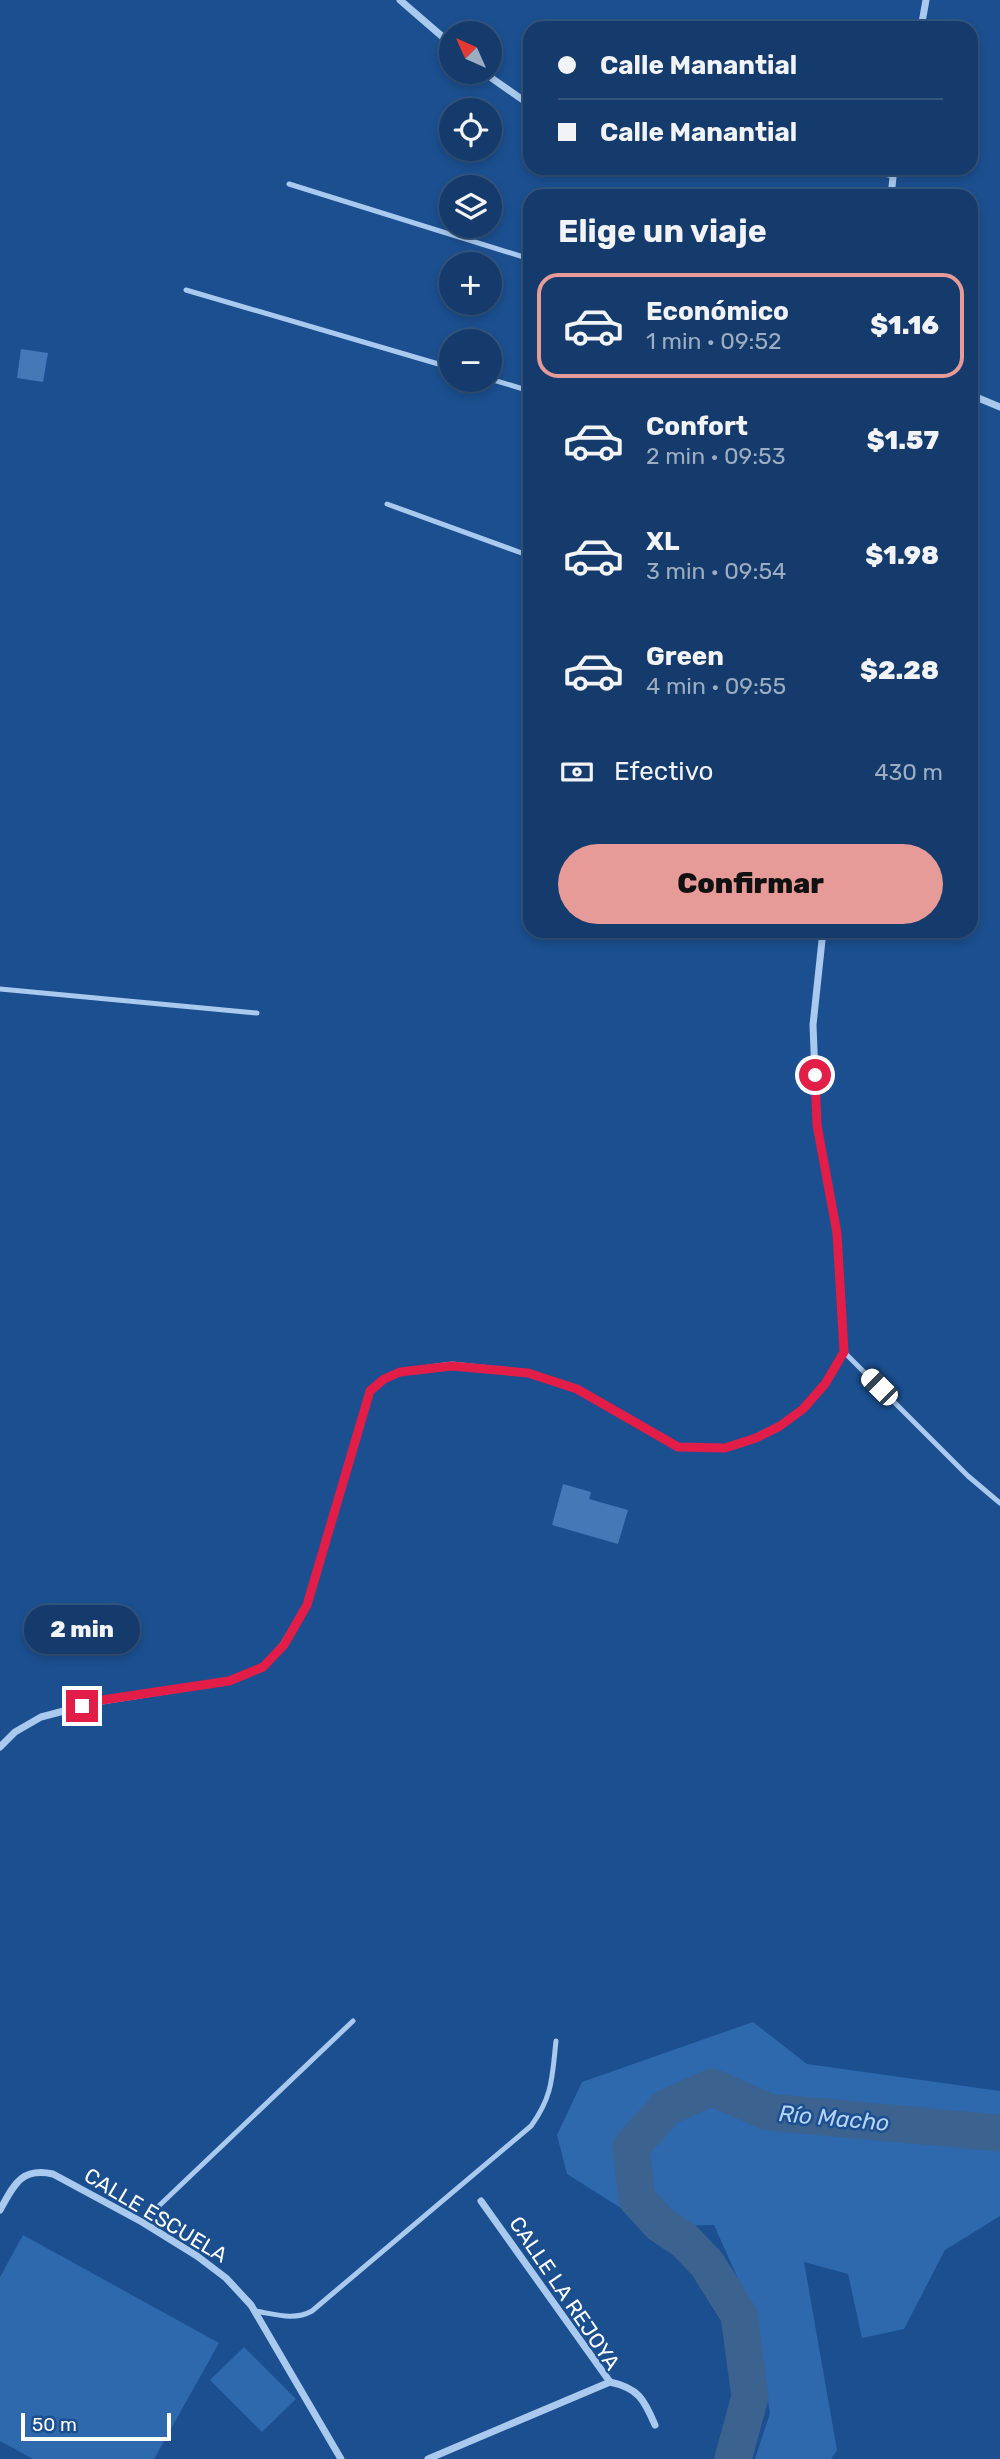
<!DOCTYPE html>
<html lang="es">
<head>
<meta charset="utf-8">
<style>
	:root { --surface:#143b6b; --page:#214673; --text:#f1f3f6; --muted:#9dadc1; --line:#33557e; --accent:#e69b98 }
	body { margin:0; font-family:Rubik,sans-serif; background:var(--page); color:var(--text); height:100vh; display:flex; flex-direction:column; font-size:26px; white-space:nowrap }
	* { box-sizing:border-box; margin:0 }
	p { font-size:23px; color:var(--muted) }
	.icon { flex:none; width:38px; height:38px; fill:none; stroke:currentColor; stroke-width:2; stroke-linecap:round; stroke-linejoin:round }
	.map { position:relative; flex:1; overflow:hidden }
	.panel { position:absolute; left:523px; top:189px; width:455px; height:749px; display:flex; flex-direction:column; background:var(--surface); border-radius:21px; box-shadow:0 4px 10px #0003,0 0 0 2px var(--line) }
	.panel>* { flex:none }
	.guide { position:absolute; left:523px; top:21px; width:455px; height:154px; border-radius:21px; box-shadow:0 4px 10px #0003,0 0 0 2px var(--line); display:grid; align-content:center; height:154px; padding:0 35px; background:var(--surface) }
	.needle { width:46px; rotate:315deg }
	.tools { position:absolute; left:439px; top:21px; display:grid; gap:14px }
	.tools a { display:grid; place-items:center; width:63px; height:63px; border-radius:50%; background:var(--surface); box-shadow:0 4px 10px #0003,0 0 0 2px var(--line); font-size:35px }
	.scale { position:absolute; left:21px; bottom:18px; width:150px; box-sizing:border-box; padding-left:7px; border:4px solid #fff; border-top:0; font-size:19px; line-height:24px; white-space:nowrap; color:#fff; -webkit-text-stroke:5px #1b4f8f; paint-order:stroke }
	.end { position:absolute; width:32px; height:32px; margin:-16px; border:9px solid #e11d48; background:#fff; box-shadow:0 0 0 4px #fff }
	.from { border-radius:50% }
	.bubble { position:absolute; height:49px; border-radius:24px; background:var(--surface); box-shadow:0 4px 10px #0003,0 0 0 2px var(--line); font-size:23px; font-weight:800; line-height:49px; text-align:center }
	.car { position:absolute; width:21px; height:42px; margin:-21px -10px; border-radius:9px; box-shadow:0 0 5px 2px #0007; background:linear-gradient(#fff 24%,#345 0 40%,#fff 0 76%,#345 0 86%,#fff 0) }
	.guide b { display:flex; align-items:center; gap:24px; height:66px; font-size:26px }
	.guide b+b { border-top:2px solid var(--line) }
	.guide i { width:18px; height:18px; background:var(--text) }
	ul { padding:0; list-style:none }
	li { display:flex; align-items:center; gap:21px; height:105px; margin:0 14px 10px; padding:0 21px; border:4px solid transparent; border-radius:21px }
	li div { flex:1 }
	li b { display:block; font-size:26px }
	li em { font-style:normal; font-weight:800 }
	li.selected { border-color:var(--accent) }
	li>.icon { width:63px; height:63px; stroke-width:1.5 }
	h2 { padding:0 35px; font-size:32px; line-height:84px }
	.pay { display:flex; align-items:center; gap:18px; height:77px; padding:0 35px; font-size:26px }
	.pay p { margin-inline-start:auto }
	.button { display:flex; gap:14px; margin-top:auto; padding:14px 35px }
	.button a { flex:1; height:80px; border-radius:42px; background:var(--accent); color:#111; font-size:28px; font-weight:800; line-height:80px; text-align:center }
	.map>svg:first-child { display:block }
	.green { fill:#2e69ad }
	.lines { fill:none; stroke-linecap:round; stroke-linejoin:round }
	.river { stroke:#3c6290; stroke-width:37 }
	.building { fill:#4478b7 }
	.lane { stroke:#a9c9ee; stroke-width:5 }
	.street { stroke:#a9c9ee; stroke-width:7 }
	.route { stroke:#e11d48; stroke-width:9 }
	.labels { text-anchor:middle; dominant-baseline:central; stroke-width:5; stroke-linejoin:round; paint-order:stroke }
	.street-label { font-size:21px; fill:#fff; stroke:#1b4f8f }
	.water-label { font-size:23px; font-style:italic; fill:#b5d3f5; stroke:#1b4f8f }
</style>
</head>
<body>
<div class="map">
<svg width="1000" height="2459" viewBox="0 0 1000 2459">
	<rect width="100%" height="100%" fill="#1b4f8f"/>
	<g class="green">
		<path d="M753,2022l54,42 193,27v125l-55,34 -41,79 -42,9 -14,-64 -44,-12 33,188 -6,9h-76l15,-46 -19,-105 -37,-83 -49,1 -38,-14 -60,-38 -10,-39 25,-53z"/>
		<path d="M23,2235l196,108 -65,116h-121l-33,-18v-164z"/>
		<path d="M244,2347l52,52 -34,33 -52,-52z"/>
	</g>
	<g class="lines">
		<path class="river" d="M733,2459l17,-62 -11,-82 -32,-51 -22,-23 -25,-17 -23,-25 -6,-52 35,-39 46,-21 56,25 232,21"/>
	</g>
	<g class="building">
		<path d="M21,349l27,4 -5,29 -26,-4z"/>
		<path d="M563,1484l28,8 -2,7 39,11 -10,34 -66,-19z"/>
	</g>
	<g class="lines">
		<g class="lane">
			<path d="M289,184l241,75"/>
			<path d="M186,290l266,78"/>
			<path d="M490,379l40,12"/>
			<path d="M387,504l143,52"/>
			<path d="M0,989l257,24"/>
			<path d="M844,1352l124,124 32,27"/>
			<path d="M142,2222l211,-201"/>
			<path d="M255,2311c20,3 39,10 57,0l219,-185c22,-30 21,-49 25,-85"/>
		</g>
		<g class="street">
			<path d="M400,0l52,45"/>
			<path d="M921,28l5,-28"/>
			<path d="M483,72l47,33"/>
			<path d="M863,168l30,7"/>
			<path d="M891,196l3,-28"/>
			<path d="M971,395l29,12"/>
			<path d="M0,1747l15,-15 26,-15 61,-16 127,-20 34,-14 20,-22 24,-40 63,-214 14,-12 16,-7 52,-7 76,8 49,16 101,58 47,1 31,-10 24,-12 23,-17 22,-25 19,-32 -7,-119 -20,-108 -4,-100 10,-94"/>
			<path d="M481,2201l129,181"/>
			<path d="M0,2210c14,-25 21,-43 53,-36l89,48 55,34 29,22 25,27 90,154"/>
			<path d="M610,2382c28,6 34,17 45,43"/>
			<path d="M428,2459l182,-77"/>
		</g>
	</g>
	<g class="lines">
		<path class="route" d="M82,1706l20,-6 127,-19 34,-14 21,-22 23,-40 63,-214 14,-12 16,-7 52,-6 76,7 49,16 101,58 47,1 31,-10 24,-12 23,-17 22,-25 19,-32 -7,-119 -20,-108 -2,-50"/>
	</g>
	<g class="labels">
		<g class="street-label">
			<text transform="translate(156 2215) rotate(31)">CALLE ESCUELA</text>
			<text transform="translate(565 2293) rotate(56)">CALLE LA REJOYA</text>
		</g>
		<g class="water-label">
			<text transform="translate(834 2118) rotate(5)">Río Macho</text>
		</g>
	</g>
</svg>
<div class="tools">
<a><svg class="needle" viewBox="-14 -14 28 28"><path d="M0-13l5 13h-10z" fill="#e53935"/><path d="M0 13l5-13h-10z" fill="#9dadc1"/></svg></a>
<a><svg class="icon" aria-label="locate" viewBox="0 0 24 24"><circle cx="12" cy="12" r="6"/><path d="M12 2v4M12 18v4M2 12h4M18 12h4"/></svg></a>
<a><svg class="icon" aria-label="layers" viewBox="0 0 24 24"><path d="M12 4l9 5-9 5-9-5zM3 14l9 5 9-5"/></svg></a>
<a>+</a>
<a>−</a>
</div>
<div class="scale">50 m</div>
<i class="end from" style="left:815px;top:1075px"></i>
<i class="end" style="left:82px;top:1706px"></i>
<div class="bubble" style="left:24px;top:1605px;width:116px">2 min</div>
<i class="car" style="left:879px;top:1387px;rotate:315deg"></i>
<div class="guide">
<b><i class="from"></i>Calle Manantial</b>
<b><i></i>Calle Manantial</b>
</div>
<section class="panel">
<h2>Elige un viaje</h2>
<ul>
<li class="selected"><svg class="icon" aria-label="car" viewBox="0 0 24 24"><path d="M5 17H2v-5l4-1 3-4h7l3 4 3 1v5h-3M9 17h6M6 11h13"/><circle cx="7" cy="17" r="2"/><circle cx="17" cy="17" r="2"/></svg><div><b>Económico</b><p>1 min · 09:52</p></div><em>$1.16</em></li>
<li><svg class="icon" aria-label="car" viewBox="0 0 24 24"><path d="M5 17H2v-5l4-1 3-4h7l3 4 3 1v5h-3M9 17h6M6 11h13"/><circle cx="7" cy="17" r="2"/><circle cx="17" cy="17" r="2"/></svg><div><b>Confort</b><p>2 min · 09:53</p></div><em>$1.57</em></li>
<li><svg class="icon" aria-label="car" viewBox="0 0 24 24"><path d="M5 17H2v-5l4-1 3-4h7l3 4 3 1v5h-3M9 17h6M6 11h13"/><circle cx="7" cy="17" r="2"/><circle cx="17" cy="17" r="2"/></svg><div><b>XL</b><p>3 min · 09:54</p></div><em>$1.98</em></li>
<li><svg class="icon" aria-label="car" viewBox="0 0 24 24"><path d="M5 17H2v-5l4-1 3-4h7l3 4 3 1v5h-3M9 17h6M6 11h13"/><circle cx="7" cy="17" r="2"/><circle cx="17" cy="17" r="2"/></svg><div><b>Green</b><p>4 min · 09:55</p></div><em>$2.28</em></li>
</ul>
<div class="pay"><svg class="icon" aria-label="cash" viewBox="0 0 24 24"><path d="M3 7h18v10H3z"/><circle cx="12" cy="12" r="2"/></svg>Efectivo<p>430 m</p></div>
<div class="button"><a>Confirmar</a></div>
</section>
</div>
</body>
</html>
